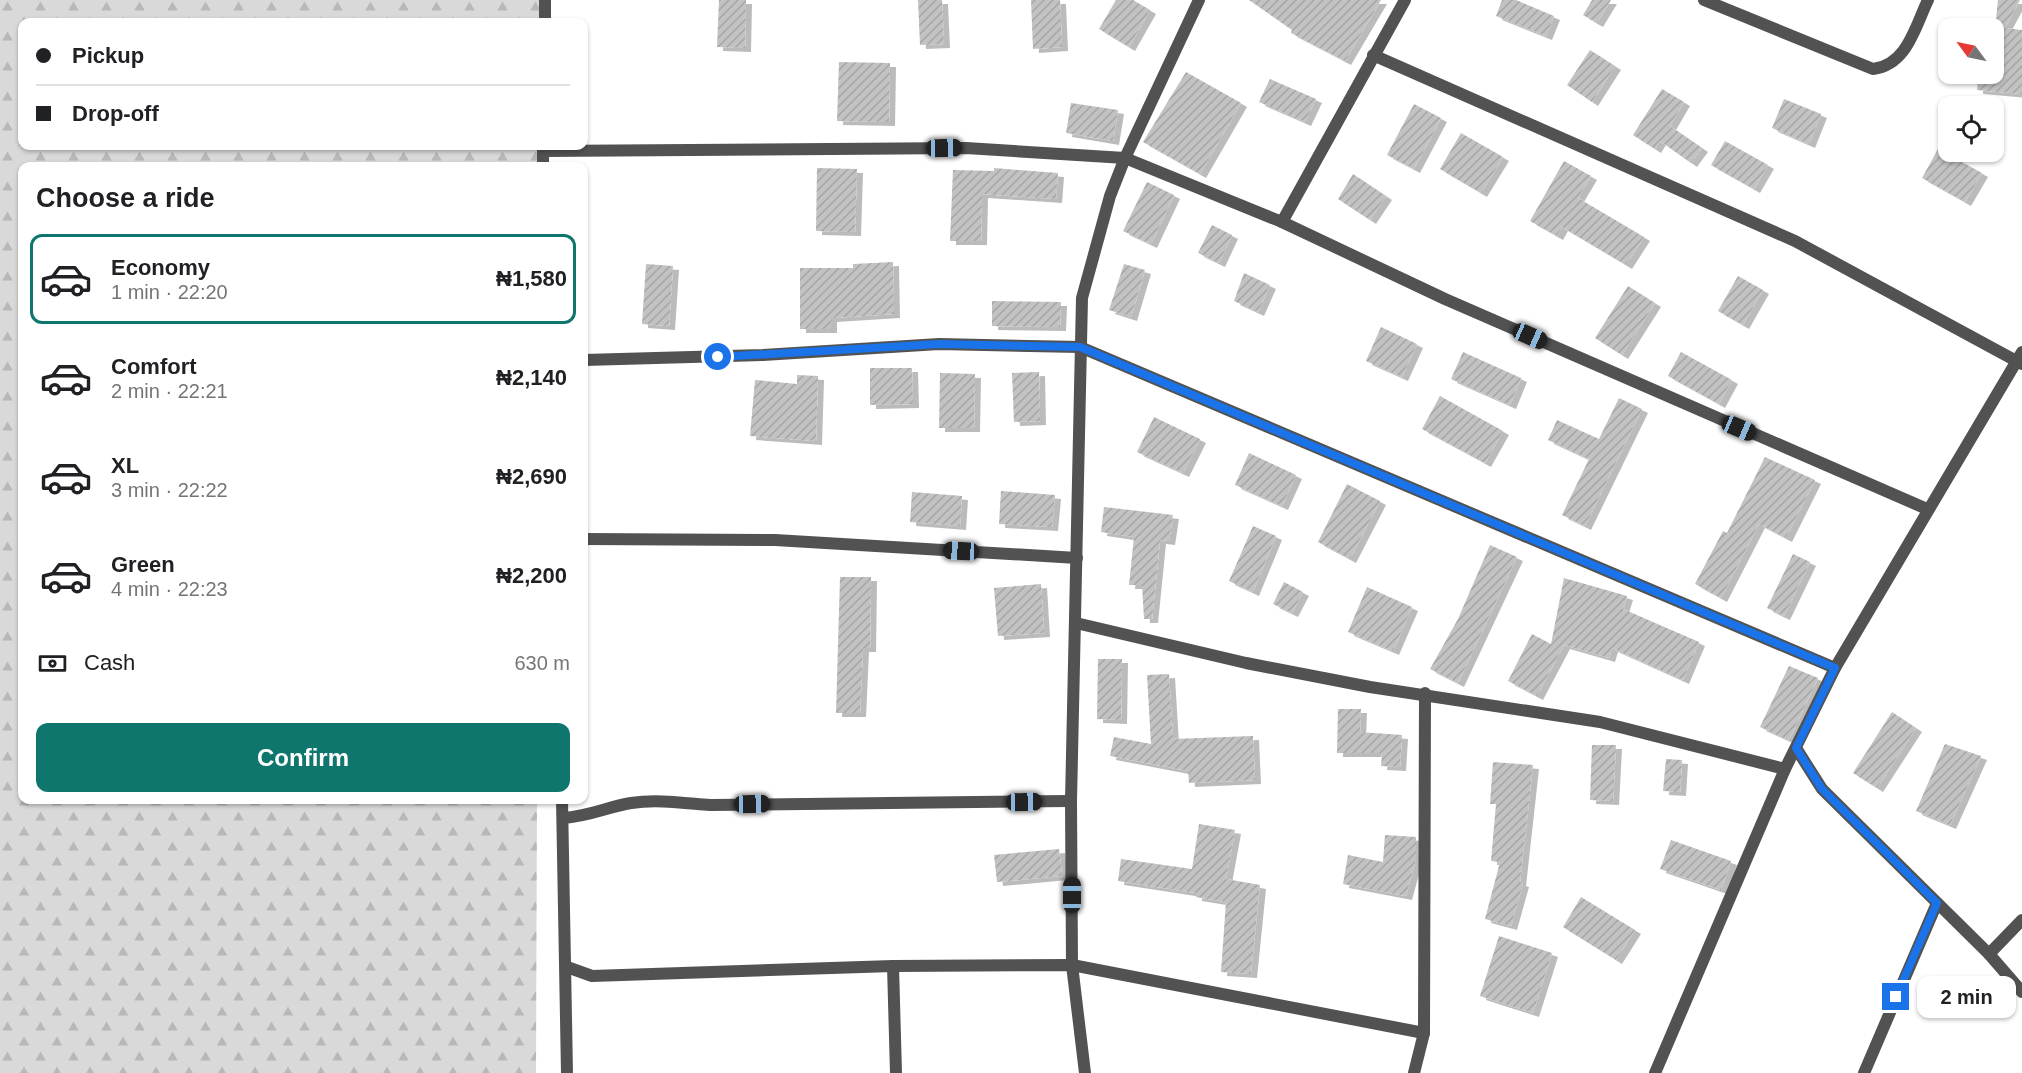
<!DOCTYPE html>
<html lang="en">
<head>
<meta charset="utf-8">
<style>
	:root { --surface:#fff; --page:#f2f2f2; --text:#202124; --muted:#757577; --line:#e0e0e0; --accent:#0f766e }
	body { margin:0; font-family:Arial,sans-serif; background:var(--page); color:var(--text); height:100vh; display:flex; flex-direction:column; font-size:22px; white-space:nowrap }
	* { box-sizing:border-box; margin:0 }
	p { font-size:20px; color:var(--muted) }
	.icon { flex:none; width:33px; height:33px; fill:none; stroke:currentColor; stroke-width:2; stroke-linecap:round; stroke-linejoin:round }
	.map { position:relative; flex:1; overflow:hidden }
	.panel { position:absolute; left:18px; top:162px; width:570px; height:642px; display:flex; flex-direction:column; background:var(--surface); border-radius:12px; box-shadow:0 2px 4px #0004 }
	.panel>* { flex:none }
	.top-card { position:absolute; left:18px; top:18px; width:570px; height:132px; border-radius:12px; box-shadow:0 2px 4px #0004; display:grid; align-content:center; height:132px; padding:0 18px; background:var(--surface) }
	.needle { width:39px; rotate:303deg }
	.tools { position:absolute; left:1938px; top:18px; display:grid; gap:12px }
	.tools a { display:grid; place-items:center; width:66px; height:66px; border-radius:12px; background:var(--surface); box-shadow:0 2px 4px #0004; font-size:30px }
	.end { position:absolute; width:27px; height:27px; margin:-14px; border:8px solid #1a73e8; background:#fff; box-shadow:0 0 0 3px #fff }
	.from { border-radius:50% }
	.bubble { position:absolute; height:42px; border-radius:12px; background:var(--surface); box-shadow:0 2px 4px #0004; font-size:20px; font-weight:600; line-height:42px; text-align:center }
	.car { position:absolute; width:18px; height:36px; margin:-18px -9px; border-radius:8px; box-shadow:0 0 4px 2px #0007; background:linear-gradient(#222 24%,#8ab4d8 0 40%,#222 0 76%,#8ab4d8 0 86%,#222 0) }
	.top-card b { display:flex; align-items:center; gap:21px; height:57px; font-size:22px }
	.top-card b+b { border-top:2px solid var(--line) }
	.top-card i { width:15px; height:15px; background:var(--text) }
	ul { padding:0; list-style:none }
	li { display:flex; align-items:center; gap:18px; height:90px; margin:0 12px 9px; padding:0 6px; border:3px solid transparent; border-radius:12px }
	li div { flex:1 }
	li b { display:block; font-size:22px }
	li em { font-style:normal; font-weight:600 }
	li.on { border-color:var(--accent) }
	li>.icon { width:54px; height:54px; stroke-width:1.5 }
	h2 { padding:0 18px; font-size:27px; line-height:72px }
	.pay { display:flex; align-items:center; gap:15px; height:66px; padding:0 18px; font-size:22px }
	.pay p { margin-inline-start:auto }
	.action { display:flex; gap:12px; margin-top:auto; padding:12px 18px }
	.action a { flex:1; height:69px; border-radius:12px; background:var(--accent); color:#fff; font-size:24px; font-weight:600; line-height:69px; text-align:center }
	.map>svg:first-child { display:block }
	.forest { fill:url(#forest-firs) }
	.building { fill:url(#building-hatch); filter:url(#shadow) }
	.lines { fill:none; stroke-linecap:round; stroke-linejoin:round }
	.street { stroke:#525252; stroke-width:12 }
	.route { stroke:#1a73e8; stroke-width:8 }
</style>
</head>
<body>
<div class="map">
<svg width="2022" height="1073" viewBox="0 0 2022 1073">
	<defs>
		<pattern id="forest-firs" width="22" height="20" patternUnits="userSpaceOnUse" patternTransform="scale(1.5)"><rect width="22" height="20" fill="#d9d9d9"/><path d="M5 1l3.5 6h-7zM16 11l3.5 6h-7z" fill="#b8b8b8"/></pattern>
		<pattern id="building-hatch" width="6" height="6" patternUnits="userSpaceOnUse" patternTransform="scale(1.5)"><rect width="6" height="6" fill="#c2c2c2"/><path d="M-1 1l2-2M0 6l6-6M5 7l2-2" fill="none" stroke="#a5a5a5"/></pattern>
		<filter id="shadow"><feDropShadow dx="6" dy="4" stdDeviation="0" flood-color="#0004"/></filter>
	</defs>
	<rect width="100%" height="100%" fill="#fff"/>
	<path class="forest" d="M0,0h541v22h-519v124h518v20h-518v634h515l-1,273h-536z"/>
	<g class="building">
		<path d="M719,0h27l-1,48 -28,-1z"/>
		<path d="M918,0h24l2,44 -24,1z"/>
		<path d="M1031,0h29l2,47 -29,2z"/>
		<path d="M1116,0h17l17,10 -21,37 -30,-18z"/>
		<path d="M1249,0h132l-36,61 -54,-28 1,-3z"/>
		<path d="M1502,0h14l38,16 -8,20 -50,-20z"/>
		<path d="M1592,0h19l-14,23 -14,-8z"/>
		<path d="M1998,0h22l-15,28 17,2v64l-45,-4 1,-16h16v-35z"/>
		<path d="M1590,50l25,16 -23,36 -25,-17z"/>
		<path d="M839,62l51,1 -1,59 -52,-1z"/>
		<path d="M1186,72l55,31 -41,71 -57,-32z"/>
		<path d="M1270,79l46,20 -11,23 -46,-20z"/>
		<path d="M1662,89l22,13 -14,24 32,22 -11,15 -31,-22 -5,8 -22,-14z"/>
		<path d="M1784,99l37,15 -12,30 -37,-16z"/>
		<path d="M1071,103l47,7 -5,31 -47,-8z"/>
		<path d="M1414,104l27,14 -27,51 -27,-14z"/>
		<path d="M1461,133l42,24 -22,36 -41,-24z"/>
		<path d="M1725,141l43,24 -14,24 -43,-24z"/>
		<path d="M1938,149l44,24 -17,29 -43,-24z"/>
		<path d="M1564,161l27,15 -13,22 66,39 -18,28 -64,-38 -5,9 -27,-15z"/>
		<path d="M817,168l40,1 -2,63 -39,-1z"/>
		<path d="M994,168l64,5 -2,26 -74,-5 -1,47h-31l3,-71 41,1z"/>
		<path d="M1353,174l33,22 -16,24 -32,-21z"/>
		<path d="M1147,182l27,13 -23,49 -28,-13z"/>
		<path d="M1212,225l20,10 -13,28 -21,-10z"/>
		<path d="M893,262l1,52 -63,4v11h-31v-61h53v-4z"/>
		<path d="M646,264l27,2 -4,60 -27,-2z"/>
		<path d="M1124,264l21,6 -14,47 -22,-7z"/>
		<path d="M1244,273l26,12 -12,27 -24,-11z"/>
		<path d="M1738,276l25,14 -20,35 -25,-14z"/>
		<path d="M1628,286l27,17 -33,52 -27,-17z"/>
		<path d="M992,301l69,1 -1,25 -68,-1z"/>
		<path d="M1381,327l36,17 -15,33 -36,-16z"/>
		<path d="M1463,352l58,26 -11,27 -59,-26z"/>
		<path d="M1681,352l51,28 -13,24 -51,-28z"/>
		<path d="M870,368h42l1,36 -43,1z"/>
		<path d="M1039,372l1,49 -26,1 -2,-49z"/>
		<path d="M940,373l35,1 -1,54h-35z"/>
		<path d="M797,375l21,1 -2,65 -66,-5 5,-56 42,4z"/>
		<path d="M1440,396l63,35 -18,32 -63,-34z"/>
		<path d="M1619,398l23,11 -57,117 -23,-11 27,-56 -41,-19 9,-20 42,19z"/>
		<path d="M1154,417l46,22 -17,34 -46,-21z"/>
		<path d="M1249,453l47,22 -14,31 -47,-21z"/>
		<path d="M1765,457l50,23 -29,58 -27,-14 -38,74 -26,-14 28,-53 4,2z"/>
		<path d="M1347,484l33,17 -30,58 -32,-17z"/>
		<path d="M1001,491l54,4 -3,32 -53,-3z"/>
		<path d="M912,492l50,4 -2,30 -50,-4z"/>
		<path d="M1104,507l69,8 -4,26 -9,-1 -8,79h-8l-2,-34h-13l5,-48 -33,-5z"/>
		<path d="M1253,526l23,10 -23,56 -24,-11z"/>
		<path d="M1490,545l27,12 -59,126 -28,-14 28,-50z"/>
		<path d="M1793,554l17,8 -26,54 -17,-8z"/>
		<path d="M840,577h31l-1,71h-7l-3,65h-24z"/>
		<path d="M1564,578l63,18 -4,13 76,33 -16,38 -71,-32 -3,10 -45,-13 -27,51 -29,-15 24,-47 19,10z"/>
		<path d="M1284,582l19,10 -11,21 -19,-9z"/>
		<path d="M1041,584l3,49 -46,3 -4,-48z"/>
		<path d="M1367,587l45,20 -19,44 -45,-19z"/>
		<path d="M1098,659h24l-1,61 -24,-1z"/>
		<path d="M1789,666l29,12 -29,62 -29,-13z"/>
		<path d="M1169,674l4,65 80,-3 2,44 -66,3 -1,-12 -78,-15 4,-19 37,7 -4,-69z"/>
		<path d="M1338,709h23l-1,23 42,3 -2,32 -19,-1 1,-13h-45z"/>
		<path d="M1892,712l24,16 -39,60 -24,-15z"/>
		<path d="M1945,744l36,12 -31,69 -34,-14z"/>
		<path d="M1592,745h24l-3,56 -23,-1z"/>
		<path d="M1666,759l16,1 -2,32 -17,-1z"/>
		<path d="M1493,762l40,3 -13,117 3,1 -12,43 -26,-7 15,-57 -9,-1 5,-57h-6z"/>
		<path d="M1199,824l36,6 -9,49 34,6 -9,89 -30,-2 5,-70 -30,-5v-4l-78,-12 3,-22 71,10z"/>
		<path d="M1385,835l31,2v22l-10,37 -63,-12 5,-29 35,7z"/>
		<path d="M1671,840l60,21 -10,29 -61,-21z"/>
		<path d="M1059,849l3,27 -65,6 -3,-27z"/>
		<path d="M1581,897l54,33 -19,30 -53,-33z"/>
		<path d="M1499,936l53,17 -19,60 -53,-17z"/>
	</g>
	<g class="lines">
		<g class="street">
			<path d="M1405,0l-123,222 163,77 482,210"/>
			<path d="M1704,0l169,69c34,-4 42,-42 55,-69"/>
			<path d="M545,22v-22"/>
			<path d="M1373,55l422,186 227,123"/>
			<path d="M543,151l423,-3 159,10 157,64"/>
			<path d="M543,166v-20"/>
			<path d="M584,360l179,-5 176,-11 141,3 755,321"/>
			<path d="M584,539l191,1 302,18"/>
			<path d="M1076,623l170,40 124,24 230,35 185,47"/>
			<path d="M1796,748l26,41 167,165 33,38"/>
			<path d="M562,800l5,273"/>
			<path d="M563,818c27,-2 44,-11 68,-15 26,-4 53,0 79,2l361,-4"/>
			<path d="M1989,954l33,-34"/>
			<path d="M893,966l3,107"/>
			<path d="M567,967l25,9 301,-10 179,-1 352,68"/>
			<path d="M1085,1073l-13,-108 -1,-164 11,-503 28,-102 15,-38 74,-158"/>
			<path d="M1414,1073l10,-40 1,-340"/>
			<path d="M1655,1073l130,-304 50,-101 187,-316"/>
			<path d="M1864,1073l73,-170"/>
		</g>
	</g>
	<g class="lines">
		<path class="route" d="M718,357l221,-13 141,3 755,321 -39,80 26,41 115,114 -41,94"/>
	</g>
</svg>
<div class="tools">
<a><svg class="needle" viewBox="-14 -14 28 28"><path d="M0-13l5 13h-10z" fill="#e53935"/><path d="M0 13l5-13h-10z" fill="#757577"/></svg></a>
<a><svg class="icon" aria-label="locate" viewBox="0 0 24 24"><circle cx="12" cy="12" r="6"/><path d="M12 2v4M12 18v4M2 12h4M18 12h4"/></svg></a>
</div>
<i class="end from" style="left:718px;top:357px"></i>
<i class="end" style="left:1896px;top:997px"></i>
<div class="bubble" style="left:1917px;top:976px;width:99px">2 min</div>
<i class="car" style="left:944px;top:148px;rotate:89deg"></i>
<i class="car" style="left:1530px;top:336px;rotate:114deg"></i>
<i class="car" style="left:1739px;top:428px;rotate:113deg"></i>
<i class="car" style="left:961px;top:551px;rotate:273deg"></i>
<i class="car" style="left:1024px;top:802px;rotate:89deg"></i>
<i class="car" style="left:752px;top:804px;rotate:89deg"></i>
<i class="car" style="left:1072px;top:895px;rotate:0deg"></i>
<div class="top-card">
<b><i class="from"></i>Pickup</b>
<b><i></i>Drop-off</b>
</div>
<section class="panel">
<h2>Choose a ride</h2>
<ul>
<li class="on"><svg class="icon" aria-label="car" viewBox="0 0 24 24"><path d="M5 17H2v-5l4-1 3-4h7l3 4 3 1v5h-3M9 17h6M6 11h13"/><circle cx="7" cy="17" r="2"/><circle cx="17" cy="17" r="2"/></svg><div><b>Economy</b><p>1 min · 22:20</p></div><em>₦1,580</em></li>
<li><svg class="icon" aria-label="car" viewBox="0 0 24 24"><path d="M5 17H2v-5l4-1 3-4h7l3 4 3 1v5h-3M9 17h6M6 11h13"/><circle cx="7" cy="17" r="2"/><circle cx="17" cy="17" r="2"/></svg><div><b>Comfort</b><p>2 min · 22:21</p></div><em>₦2,140</em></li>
<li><svg class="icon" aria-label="car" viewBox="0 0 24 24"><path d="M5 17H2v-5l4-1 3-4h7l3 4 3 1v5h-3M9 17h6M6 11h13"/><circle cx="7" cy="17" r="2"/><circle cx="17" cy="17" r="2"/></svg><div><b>XL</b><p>3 min · 22:22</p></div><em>₦2,690</em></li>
<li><svg class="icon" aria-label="car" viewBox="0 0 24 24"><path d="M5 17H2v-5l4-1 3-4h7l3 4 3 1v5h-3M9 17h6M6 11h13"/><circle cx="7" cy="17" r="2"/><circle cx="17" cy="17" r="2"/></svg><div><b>Green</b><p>4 min · 22:23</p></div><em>₦2,200</em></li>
</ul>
<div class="pay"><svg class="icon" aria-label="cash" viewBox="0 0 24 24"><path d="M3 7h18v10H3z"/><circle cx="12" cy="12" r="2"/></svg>Cash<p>630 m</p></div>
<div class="action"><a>Confirm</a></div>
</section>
</div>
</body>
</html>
